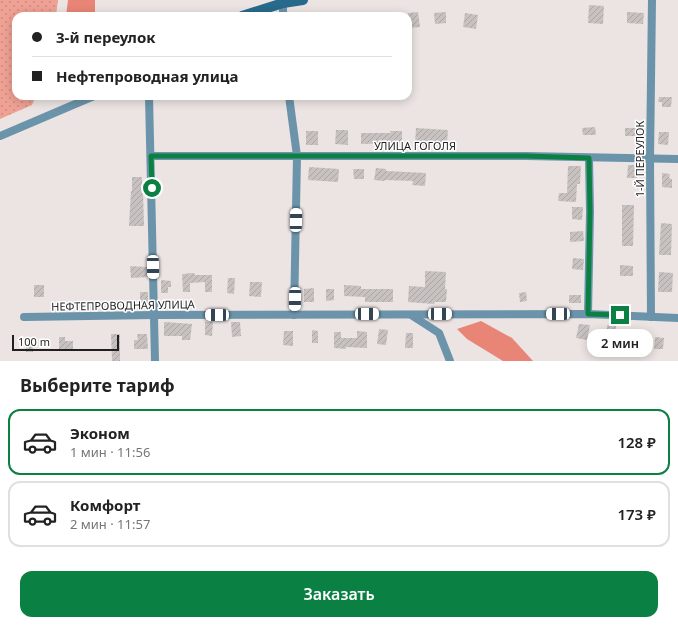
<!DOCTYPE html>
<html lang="ru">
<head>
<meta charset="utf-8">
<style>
	:root { --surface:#fff; --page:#f6f6f6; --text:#222; --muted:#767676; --line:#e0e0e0; --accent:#0b8043 }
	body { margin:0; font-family:"Noto Sans",sans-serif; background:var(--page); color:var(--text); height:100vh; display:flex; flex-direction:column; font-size:15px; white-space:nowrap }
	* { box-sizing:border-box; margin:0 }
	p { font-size:13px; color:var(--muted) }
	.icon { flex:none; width:22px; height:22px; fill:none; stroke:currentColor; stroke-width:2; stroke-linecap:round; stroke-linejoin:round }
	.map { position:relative; height:361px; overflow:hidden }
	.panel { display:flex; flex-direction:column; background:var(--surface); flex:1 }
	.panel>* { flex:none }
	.hud { position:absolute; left:12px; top:12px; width:400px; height:88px; border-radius:12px; box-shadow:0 2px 10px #0003; display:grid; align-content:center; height:88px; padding:0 20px; background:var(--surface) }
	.scale { position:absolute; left:12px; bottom:10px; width:107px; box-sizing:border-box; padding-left:4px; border:2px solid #211f1f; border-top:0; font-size:11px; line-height:14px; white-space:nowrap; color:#211f1f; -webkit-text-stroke:3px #fff; paint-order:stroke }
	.end { position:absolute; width:18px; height:18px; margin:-9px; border:5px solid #0b8043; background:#fff; box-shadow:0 0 0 2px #fff }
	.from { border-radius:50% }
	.bubble { position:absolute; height:28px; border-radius:12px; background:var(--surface); box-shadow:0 2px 10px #0003; font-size:13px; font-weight:600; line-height:28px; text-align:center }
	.car { position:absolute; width:12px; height:24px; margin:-12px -6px; border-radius:5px; box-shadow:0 0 3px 1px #0007; background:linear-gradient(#fff 24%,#345 0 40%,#fff 0 76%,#345 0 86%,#fff 0) }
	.hud b { display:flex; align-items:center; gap:14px; height:38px; font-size:15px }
	.hud b+b { border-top:1px solid var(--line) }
	.hud i { width:10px; height:10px; background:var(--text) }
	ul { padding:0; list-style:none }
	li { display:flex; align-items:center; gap:12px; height:66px; margin:0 8px 6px; padding:0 12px; border:2px solid var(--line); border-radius:12px }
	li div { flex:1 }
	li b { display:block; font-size:15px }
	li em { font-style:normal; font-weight:600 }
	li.on { border-color:var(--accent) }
	li>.icon { width:36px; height:36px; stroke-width:1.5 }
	h2 { padding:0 20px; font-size:18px; line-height:48px }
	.cta { display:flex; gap:8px; margin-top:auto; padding:8px 20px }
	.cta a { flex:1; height:46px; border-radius:12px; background:var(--accent); color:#fff; font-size:16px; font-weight:600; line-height:46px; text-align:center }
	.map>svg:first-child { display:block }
	.grass { fill:url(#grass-dots) }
	.water { fill:#e88576 }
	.building { fill:url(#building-hatch) }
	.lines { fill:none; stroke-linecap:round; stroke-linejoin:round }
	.street { stroke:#6b93aa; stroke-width:8 }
	.secondary { stroke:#276a8b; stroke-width:10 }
	.route { stroke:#0b8043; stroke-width:5 }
	.labels { text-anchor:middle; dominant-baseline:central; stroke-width:3; stroke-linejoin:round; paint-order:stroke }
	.street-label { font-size:11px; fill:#211f1f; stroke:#fff }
</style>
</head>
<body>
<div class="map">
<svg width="678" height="361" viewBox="0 0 678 361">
	<defs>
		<pattern id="grass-dots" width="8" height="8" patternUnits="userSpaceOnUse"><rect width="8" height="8" fill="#efa194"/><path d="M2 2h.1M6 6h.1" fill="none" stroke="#cd8a7f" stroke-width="1.8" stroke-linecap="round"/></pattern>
		<pattern id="building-hatch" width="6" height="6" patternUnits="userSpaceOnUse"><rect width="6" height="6" fill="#c7c1c0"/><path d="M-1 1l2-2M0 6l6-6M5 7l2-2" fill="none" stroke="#aba5a5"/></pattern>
	</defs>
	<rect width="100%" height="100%" fill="#ebe4e3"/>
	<path class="grass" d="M0,0h58l-2,16h-40v80h20l-4,9 -32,14z"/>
	<g class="water">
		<path d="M68,0h27v16h-29z"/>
		<path d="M481,321l31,17 21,23h-30l-36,-22 -10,-10z"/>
	</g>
	<g class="building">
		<path d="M589,5l15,1 -1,18 -15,-1z"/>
		<path d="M418,12l2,15 -12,1v-15z"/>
		<path d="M446,12v11l-11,1 -1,-11z"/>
		<path d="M627,12l17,1 -1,11 -16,-1z"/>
		<path d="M465,13l13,2 -2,14 -13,-2z"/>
		<path d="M659,97h13l-1,10h-9v-5h-4z"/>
		<path d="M595,127l1,8h-13l-1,-7z"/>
		<path d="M416,128l32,2 -1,13 -20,-2v4l-12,-1z"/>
		<rect x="625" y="128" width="12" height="8"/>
		<path d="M336,130h12v15l-13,-1z"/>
		<rect x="306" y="131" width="12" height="14"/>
		<path d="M390,131h12v12l-41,1v-11h30z"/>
		<path d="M659,132h10l-1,13 -10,-1z"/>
		<path d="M628,165h7v5h2v8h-10z"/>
		<path d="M568,166h13l-1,18h-3l-1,18 -18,-1 1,-8h8z"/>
		<path d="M309,167l30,2 -1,13 -30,-2z"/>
		<path d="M376,168l10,1v2l40,2 -1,13 -13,-1 1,-4 -28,-1 -1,1 -10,-1z"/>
		<path d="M353,169h11v10h-10z"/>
		<path d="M662,173l8,1 -1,4 3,1v9l-10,-1z"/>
		<path d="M132,177h10v14h1l1,35h-15l2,-35h1z"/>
		<path d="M622,205h12l-1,41h-11z"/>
		<path d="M572,207h11l-1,13 -10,-1z"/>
		<path d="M661,223l11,1 -1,31h-12z"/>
		<path d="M583,231l1,10 -14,1v-10z"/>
		<path d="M573,258l11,1 -1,11 -11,-1z"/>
		<path d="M620,265l13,1v10h-13z"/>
		<path d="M130,266l17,1 1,10 -17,1z"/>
		<path d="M425,271l21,1 -1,17h2l-1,13h-11l-1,2 -26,-2 1,-16 16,1z"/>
		<path d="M659,272l14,1 -1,19h-14z"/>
		<path d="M194,273l1,2h17v17h-7v-10l-15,1v9h-7l-1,-18z"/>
		<path d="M228,278h7l-1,16 -7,-1z"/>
		<path d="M161,280l10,1v6h-3v6h-7z"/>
		<path d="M250,282h12l-1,15 -12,-1z"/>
		<rect x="34" y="285" width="10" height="12"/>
		<path d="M344,285l17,1v3h32v13h-28v-5l-21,-1z"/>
		<path d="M314,288v14h-10v-13z"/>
		<path d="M326,289h8v11l-8,1z"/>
		<rect x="140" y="292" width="8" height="11"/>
		<path d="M526,292l1,9 -7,1 -1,-9z"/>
		<rect x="569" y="295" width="12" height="8"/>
		<path d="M164,322l28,2 -2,16h-8v-4h-18z"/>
		<path d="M205,322h8l-1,14 -7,-1z"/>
		<path d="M231,322h9l1,14 -9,1z"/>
		<path d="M579,324l11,1 -3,15 -11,-2z"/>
		<path d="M607,325l9,1v15h-9z"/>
		<path d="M379,329l9,1 -2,15 -9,-1z"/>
		<path d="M312,330l6,1v12h-6z"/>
		<rect x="628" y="330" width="9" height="11"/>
		<path d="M284,331h9v15l-10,-1z"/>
		<path d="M357,331l10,1v16l-21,-1v2l-12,-1v-16h7v6h16z"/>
		<path d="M406,333h7v15h-8z"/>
		<path d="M111,334h9v27h-8z"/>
		<path d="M137,334h10l1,15h-14v-9h4z"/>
		<path d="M59,337h6v4h8v8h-14z"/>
		<path d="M655,337l9,1 -1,11h-9z"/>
		<rect x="26" y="338" width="7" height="14"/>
	</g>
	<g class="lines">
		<g class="street">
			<path d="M283,16v-13"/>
			<path d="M149,96l6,265"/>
			<path d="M289,96l8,60 -3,159"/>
			<path d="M0,136l94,-40"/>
			<path d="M151,156h375l152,3"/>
			<path d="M588,314l2,-102 -1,-54"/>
			<path d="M411,315l28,18 11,28"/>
			<path d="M24,317l130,-2 434,-1 90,4"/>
			<path d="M651,317l-1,-158 2,-159"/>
		</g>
		<path class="secondary" d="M242,16l41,-13 20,-3"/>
	</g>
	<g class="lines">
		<path class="route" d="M152,188l-1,-32h375l63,2 1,54 -2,102 32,1"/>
	</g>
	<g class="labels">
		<g class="street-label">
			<text x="415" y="145">УЛИЦА ГОГОЛЯ</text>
			<text transform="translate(639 159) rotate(-90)">1-Й ПЕРЕУЛОК</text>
			<text transform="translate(123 305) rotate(-1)">НЕФТЕПРОВОДНАЯ УЛИЦА</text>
		</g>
	</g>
</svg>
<div class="scale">100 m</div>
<i class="end from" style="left:152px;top:188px"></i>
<i class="end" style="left:620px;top:315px"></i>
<div class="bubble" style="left:587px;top:329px;width:66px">2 мин</div>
<i class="car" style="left:296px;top:220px;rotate:1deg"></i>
<i class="car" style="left:153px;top:267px;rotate:179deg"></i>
<i class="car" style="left:295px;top:299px;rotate:181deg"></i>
<i class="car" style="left:367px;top:314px;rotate:90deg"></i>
<i class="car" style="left:440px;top:314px;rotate:90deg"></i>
<i class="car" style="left:558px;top:314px;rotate:270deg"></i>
<i class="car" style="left:217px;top:315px;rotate:270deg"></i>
<div class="hud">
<b><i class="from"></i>3-й переулок</b>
<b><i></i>Нефтепроводная улица</b>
</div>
</div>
<section class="panel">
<h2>Выберите тариф</h2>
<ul>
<li class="on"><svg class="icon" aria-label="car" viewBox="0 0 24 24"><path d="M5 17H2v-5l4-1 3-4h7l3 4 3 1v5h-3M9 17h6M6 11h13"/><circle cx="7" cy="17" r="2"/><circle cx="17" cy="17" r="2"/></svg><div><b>Эконом</b><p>1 мин · 11:56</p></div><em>128 ₽</em></li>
<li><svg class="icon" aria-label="car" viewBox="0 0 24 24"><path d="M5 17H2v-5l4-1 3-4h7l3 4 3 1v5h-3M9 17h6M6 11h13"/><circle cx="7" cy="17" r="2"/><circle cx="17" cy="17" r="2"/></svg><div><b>Комфорт</b><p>2 мин · 11:57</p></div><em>173 ₽</em></li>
</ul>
<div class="cta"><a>Заказать</a></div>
</section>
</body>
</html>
